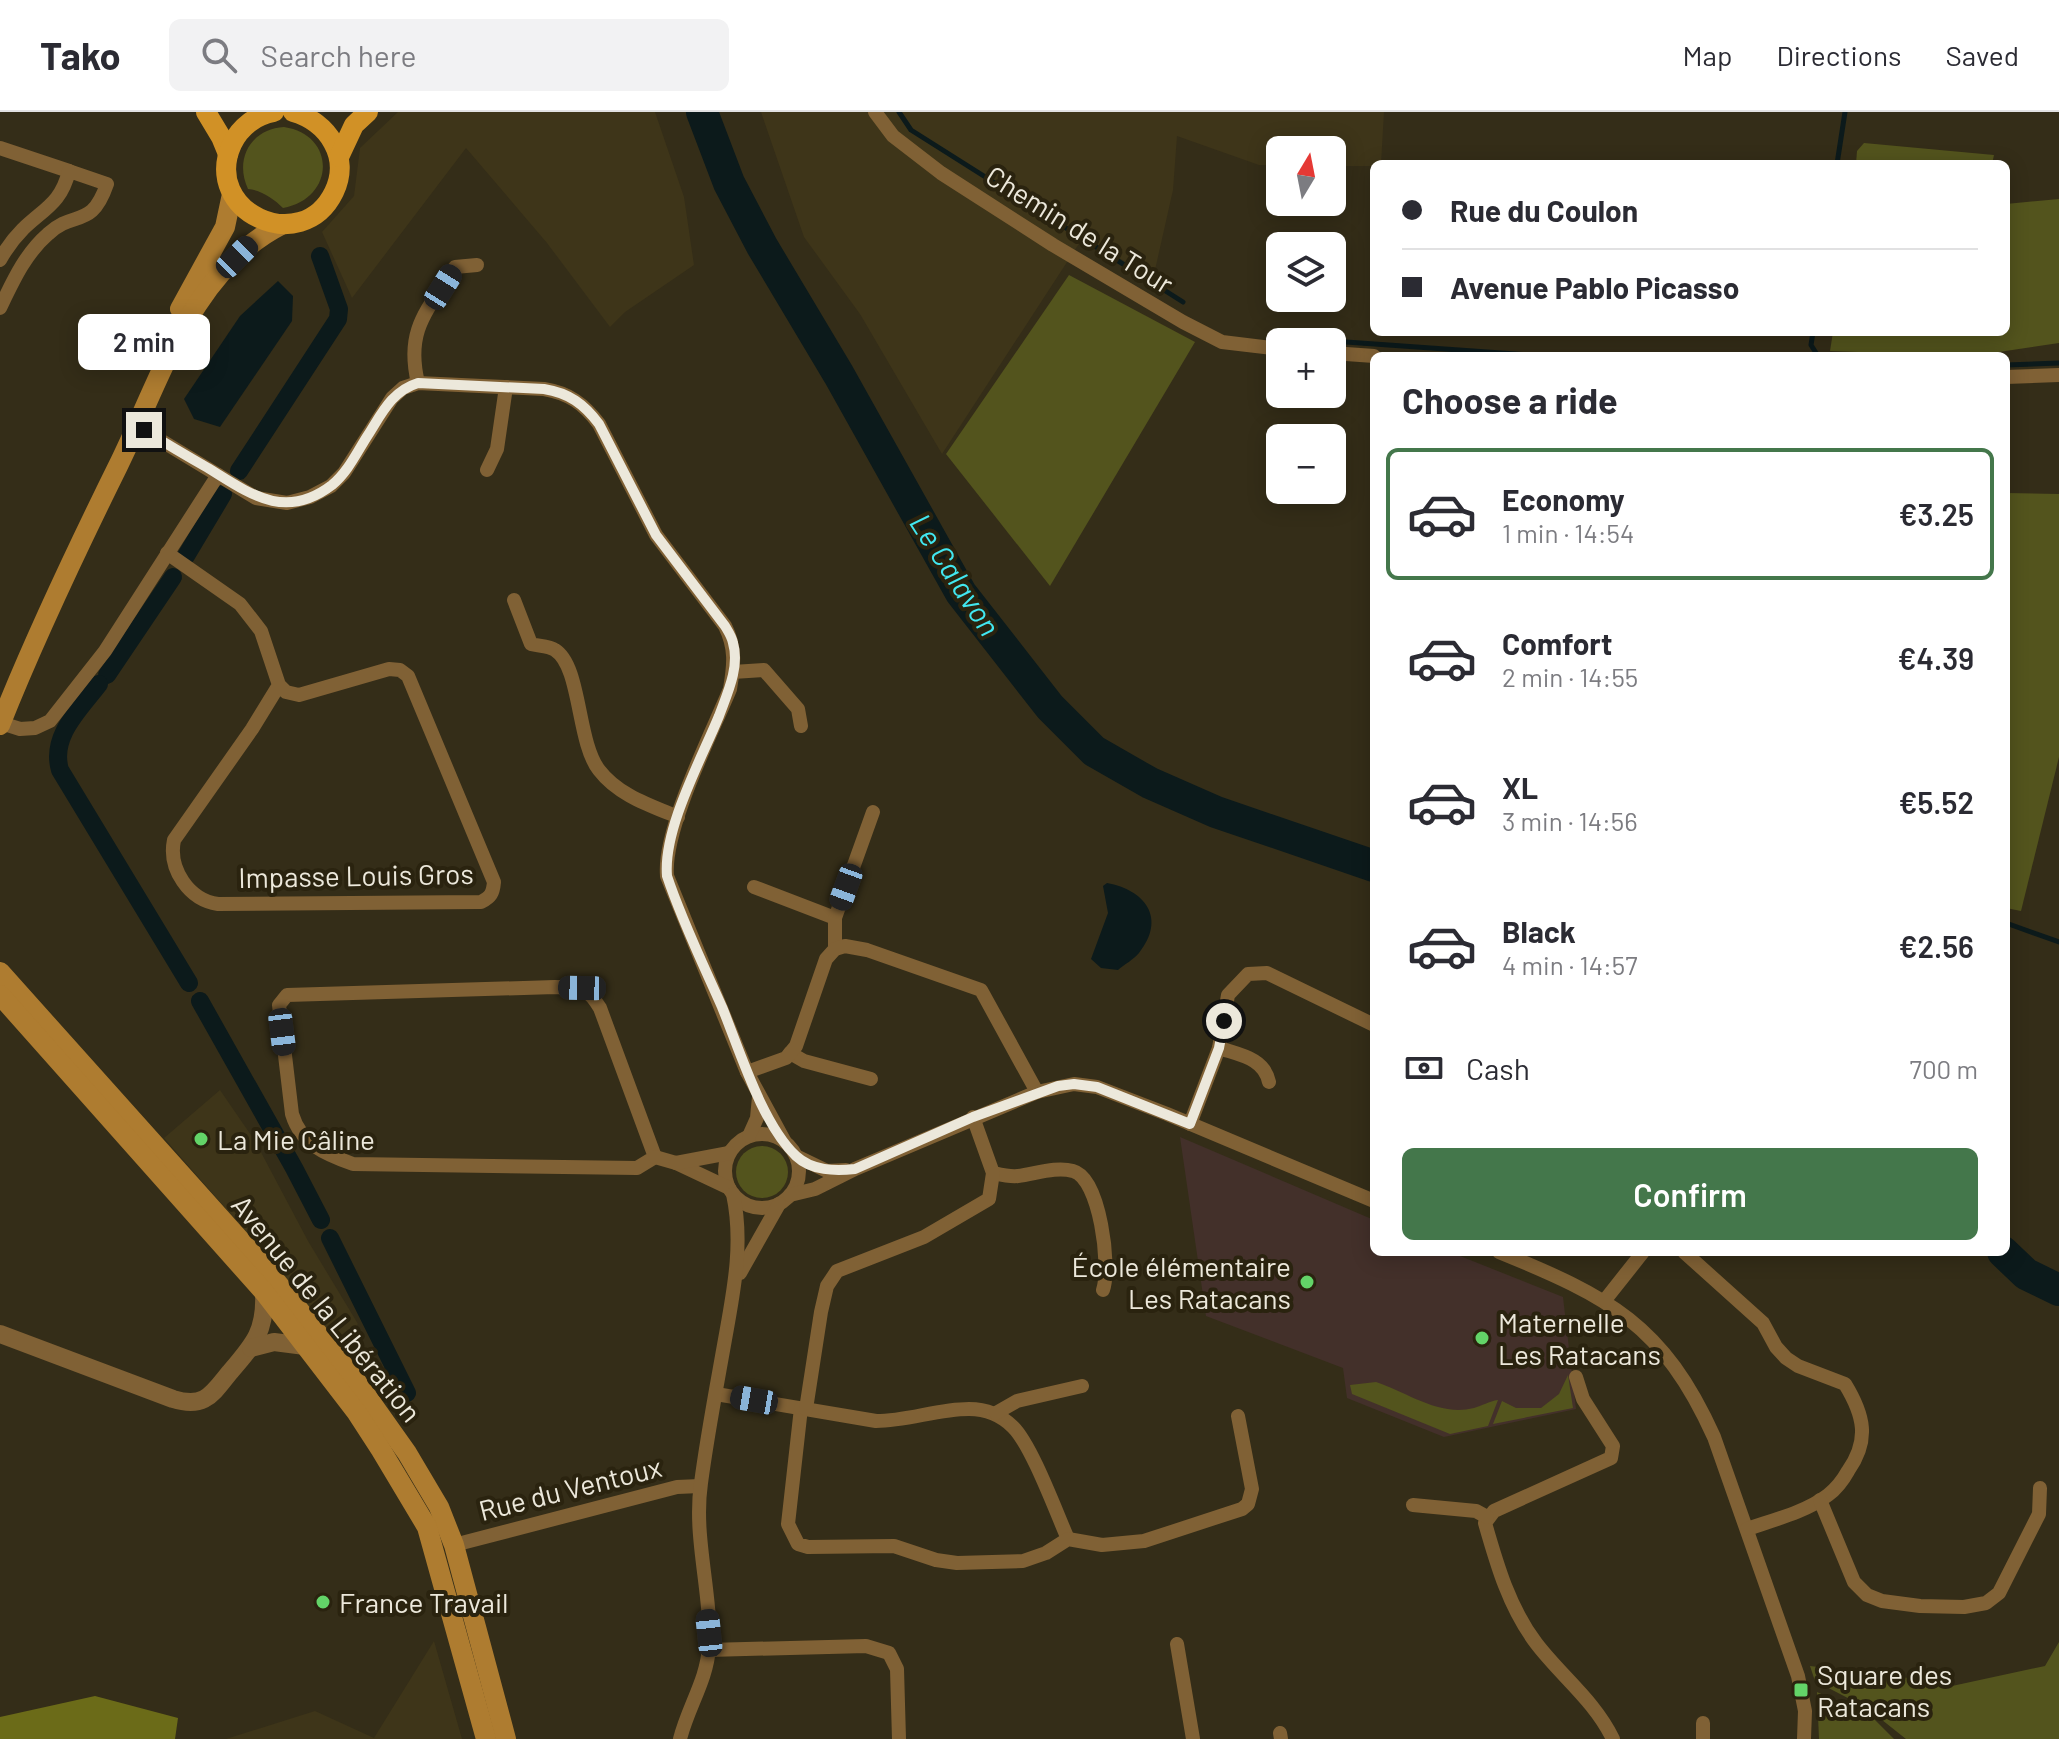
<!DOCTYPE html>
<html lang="en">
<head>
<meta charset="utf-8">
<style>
	:root { --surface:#fff; --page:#f2f2f3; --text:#2b2b33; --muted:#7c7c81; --line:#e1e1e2; --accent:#44774b }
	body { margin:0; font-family:Barlow,sans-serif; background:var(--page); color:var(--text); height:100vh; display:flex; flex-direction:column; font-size:30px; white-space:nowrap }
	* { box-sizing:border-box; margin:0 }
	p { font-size:26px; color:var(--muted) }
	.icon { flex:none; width:44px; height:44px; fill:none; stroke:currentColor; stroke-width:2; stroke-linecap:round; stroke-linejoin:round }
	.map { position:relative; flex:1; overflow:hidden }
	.side { position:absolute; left:1370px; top:240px; width:640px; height:904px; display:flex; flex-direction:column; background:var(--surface); border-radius:12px; box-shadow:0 4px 20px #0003 }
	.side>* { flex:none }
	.hud { position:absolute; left:1370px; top:48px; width:640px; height:176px; border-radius:12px; box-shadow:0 4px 20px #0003; display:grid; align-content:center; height:176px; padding:0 32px; background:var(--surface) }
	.needle { width:52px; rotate:10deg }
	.tools { position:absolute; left:1266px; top:24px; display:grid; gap:16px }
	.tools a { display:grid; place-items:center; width:80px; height:80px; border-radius:12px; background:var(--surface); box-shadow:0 4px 20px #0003; font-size:40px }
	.end { position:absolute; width:36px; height:36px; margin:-18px; border:10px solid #ece8db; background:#111; box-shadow:0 0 0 4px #111 }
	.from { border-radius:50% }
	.bubble { position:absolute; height:56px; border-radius:12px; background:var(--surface); box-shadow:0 4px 20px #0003; font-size:26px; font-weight:600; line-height:56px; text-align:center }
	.car { position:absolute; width:24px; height:48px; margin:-24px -12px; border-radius:10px; box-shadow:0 0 6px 2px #0007; background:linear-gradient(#222 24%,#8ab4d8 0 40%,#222 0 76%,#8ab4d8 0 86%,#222 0) }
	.hud b { display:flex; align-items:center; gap:28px; height:76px; font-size:30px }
	.hud b+b { border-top:2px solid var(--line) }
	.hud i { width:20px; height:20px; background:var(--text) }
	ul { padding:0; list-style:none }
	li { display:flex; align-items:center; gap:24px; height:132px; margin:0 16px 12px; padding:0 16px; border:4px solid transparent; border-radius:12px }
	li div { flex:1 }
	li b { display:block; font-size:30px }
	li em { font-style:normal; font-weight:600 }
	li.selected { border-color:var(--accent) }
	li>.icon { width:72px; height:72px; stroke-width:1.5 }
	h2 { padding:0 32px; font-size:36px; line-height:96px }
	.pay { display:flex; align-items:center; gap:20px; height:88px; padding:0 32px; font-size:30px }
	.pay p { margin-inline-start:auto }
	.button { display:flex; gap:16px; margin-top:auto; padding:16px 32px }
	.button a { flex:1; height:92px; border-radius:12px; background:var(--accent); color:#fff; font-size:32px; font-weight:600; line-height:92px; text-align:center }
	header { display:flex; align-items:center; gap:48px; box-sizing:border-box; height:112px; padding:0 40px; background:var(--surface); border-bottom:2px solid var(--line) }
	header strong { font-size:38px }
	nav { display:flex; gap:44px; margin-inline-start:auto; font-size:28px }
	.search { width:560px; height:72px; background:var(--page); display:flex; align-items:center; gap:20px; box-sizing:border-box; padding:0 28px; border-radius:12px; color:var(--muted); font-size:30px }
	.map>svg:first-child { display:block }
	.built { fill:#3e3519 }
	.education { fill:#43302a }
	.green { fill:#53541d }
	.forest { fill:#6b6b18 }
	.water { fill:#0c1a1b }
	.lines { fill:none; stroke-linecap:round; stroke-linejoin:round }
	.stream { stroke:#0c1a1b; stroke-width:5 }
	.canal { stroke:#0c1a1b; stroke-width:18 }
	.river { stroke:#0c1a1b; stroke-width:32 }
	.minor { stroke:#806135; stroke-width:14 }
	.tertiary { stroke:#806135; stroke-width:18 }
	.secondary { stroke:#ae7c30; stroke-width:20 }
	.primary { stroke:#d19126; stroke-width:20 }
	.route { stroke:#ece8db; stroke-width:10 }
	.poi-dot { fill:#63d468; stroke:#2a230f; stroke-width:3 }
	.labels { text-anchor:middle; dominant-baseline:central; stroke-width:8; stroke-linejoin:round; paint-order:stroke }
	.street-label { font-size:28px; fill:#ece8db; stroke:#2a230f }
	.poi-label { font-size:28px; fill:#ece8db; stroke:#2a230f; text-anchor:start }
	.water-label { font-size:30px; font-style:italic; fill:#41e7f0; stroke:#2a230f }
</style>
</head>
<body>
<header>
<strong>Tako</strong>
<div class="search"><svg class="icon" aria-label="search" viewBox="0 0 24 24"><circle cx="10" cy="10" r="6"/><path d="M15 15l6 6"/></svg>Search here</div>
<nav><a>Map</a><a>Directions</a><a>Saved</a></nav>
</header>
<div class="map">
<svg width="2059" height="1627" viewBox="0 0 2059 1627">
	<rect width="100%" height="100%" fill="#342d18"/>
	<g class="built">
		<path d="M398,0h257l29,85 10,68 -69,47 -15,15 -63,-84 -81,-95 -114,150 -30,-66 32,-36 6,-48z"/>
		<path d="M761,0h623l-3,52h-7v2h-42v-16h-52v15h-21l-82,-29 -4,54 -20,89 -69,-43 -142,218 -82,-140 -56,-77z"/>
		<path d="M220,978l35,51 53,100 50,83 -22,24 -73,-97 -99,-113z"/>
		<path d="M434,1529l28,98h-236l89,-28 59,27z"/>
	</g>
	<path class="education" d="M1180,1025l194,83v32h76l113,45 13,112 -132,28 -97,-39 -4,-30 -137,-52z"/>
	<g class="green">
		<path d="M284,15c53,8 51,72 -1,81 -9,-9 -22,-18 -35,-19 -14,-30 3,-60 36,-62z"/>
		<path d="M1864,31l130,12 -2,9h-136l1,-13z"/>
		<path d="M2059,87v144l-87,13 -142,-5 3,-19h173v-128z"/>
		<path d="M1069,163l126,67 -145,244 -104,-132z"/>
		<path d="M2006,381l53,1v263l-38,154 -15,-3z"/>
		<circle cx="762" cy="1060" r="26"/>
		<path d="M1568,1263l5,33 -80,16 9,-23 14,7h25l18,-14z"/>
		<path d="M1376,1270c31,10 63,35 98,26 8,-2 15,-7 24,-8l-10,26 -38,8 -98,-40 -2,-9z"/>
		<path d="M2059,1530v97h-153l-39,-31 -52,-27 -5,-15 107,13 35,7 93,-20z"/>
		<path d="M1817,1580l56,26 21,21h-75z"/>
	</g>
	<path class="forest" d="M95,1584l83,22 -3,21h-175v-22z"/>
	<g class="water">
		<path d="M278,169l15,15 -1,25 -72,106 -26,-8 -10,-20 56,-83z"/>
		<path d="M1107,771c38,7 60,35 32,70 -6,7 -14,11 -21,17l-17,-2 -10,-9 17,-46 -5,-27z"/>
	</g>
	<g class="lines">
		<g class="stream">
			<path d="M899,0l12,18 272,172"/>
			<path d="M1837,52l8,-52"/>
			<path d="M1813,220l-2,13 7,11"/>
			<path d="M1318,228l226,16"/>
			<path d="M2006,253l53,-2"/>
			<path d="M2006,811l53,19"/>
		</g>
		<g class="canal">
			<path d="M239,359l99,-152 1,-10 -19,-53"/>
			<path d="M186,444l37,-62"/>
			<path d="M107,563l66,-98"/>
			<path d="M99,572c-19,25 -49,52 -39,86l129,213"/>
			<path d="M200,889l94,167 27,52"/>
			<path d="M330,1126l77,155"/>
		</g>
		<g class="river">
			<path d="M702,0l27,71 33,63 77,129 122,218 89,114 44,44 56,32 66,29 158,54"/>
			<path d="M2003,1140l23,22 33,16"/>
		</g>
		<g class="minor">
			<path d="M875,0l18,24 48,37 112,72 130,77 39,20 58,7"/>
			<path d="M0,36l69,23"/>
			<path d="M0,148c6,-11 14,-22 23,-31 22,-21 38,-26 46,-58l38,13c-16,46 -32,25 -59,50 -23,20 -35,47 -48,74"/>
			<path d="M1332,241l42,3"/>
			<path d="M2006,265l53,-2"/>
			<path d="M418,271c-13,-54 10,-73 37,-116l22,-2"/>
			<path d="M137,314l119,72 31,5 23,-6 21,-11 13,-13 48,-75 11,-10 15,-5 126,6c25,4 40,15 55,35l57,111 69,91c11,22 9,39 5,63 -19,46 -67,140 -63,187l80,196 38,70"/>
			<path d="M487,358l10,-21 9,-62"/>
			<path d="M167,441l73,51 21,27 18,54 -27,44 -78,111c-6,29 15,60 44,64l263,-2c10,-5 12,-9 13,-20l-86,-206 -8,-6 -11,-1 -90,26 -13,-3 -7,-7"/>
			<path d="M514,488l17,44c7,2 18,2 24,6 26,16 22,92 44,120 19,25 50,35 79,47"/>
			<path d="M733,560l31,-2 34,39 3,17"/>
			<path d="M1,611l19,6 15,-1 15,-7 55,-70 113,-176"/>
			<path d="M754,775l81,31"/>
			<path d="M835,837v-31l38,-106"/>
			<path d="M555,875c25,1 31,-2 45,21l55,149 -18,11 -284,-4c-28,-10 -52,-20 -61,-50l-13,-109 8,-10z"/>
			<path d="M1219,936c21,7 45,10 50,34"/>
			<path d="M790,941l14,8 67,18"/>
			<path d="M747,960l39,-14 10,-12 30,-87 9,-10 10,-3 22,4 114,40 56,102"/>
			<path d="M1190,1012l29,-76 9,-53 20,-21 19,-1 107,52"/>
			<circle cx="762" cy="1059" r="37"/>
			<path d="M749,1024l8,-18 2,-21"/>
			<path d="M796,1044l31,15 19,-1"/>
			<path d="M655,1045l21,6 53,25"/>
			<path d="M676,1051l53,-10"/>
			<path d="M993,1061c9,2 17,4 25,3 17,-2 38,-10 55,-5 27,7 38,96 30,119"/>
			<path d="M790,1083l25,-6 40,-20 182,-77 37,-8 23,3 70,27 207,87"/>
			<path d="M1499,1140c110,45 164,72 215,185l84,239 7,35 -1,28"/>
			<path d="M1684,1140l79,71 13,24 10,11 12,8 47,18c19,31 25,56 3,87 -5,9 -12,18 -20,24 -22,17 -55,25 -81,34"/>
			<path d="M740,1161l39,-69"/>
			<path d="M1605,1188l38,-48"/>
			<path d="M1576,1265l7,22 30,47 -2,12 -117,53 -9,12c12,42 24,84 51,120 25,33 58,57 77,96"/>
			<path d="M716,1282l160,27c32,0 61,-12 93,-12 17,0 32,6 44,18 19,19 43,85 55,112"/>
			<path d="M801,1296l-13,116 10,20 10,3 86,-1 42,14 21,3 66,-2 23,-8 22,-14 34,6 42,-4 98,-32 6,-5 4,-15 -14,-73"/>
			<path d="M806,1297l15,-97 6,-26 10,-15 87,-34 65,-38 4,-26 -20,-56"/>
			<path d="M996,1301l21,-12 65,-15"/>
			<path d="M1820,1388l34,82 13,13 15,6 38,5 44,1 22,-4 13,-10 40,-79 1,-26"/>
			<path d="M1413,1393l63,6 11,6"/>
			<path d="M454,1433l223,-58 23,-1"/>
			<path d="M1177,1532l16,95"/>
			<path d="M708,1538l158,-4 23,7 8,16 2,70"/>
			<path d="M1703,1611v16"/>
			<path d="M1280,1621l1,6"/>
			<path d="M680,1627c8,-32 27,-59 29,-92 3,-55 -16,-109 -8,-164 6,-46 15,-93 23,-138 9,-51 20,-100 9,-151"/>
		</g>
		<g class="tertiary">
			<path d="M0,1222l173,65c32,10 39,-5 57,-27 24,-28 36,-41 34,-80"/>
			<path d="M251,1236l23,-6 31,4"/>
		</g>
		<g class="secondary">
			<path d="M180,197l45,-82 7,-33"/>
			<path d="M0,613c35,-88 76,-174 118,-259 42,-85 73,-195 163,-241"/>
			<path d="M0,860l267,298 89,111 51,72 32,54 15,38 52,194"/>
			<path d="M0,883l264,297 93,121 24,37 46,77 59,212"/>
		</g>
		<g class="primary">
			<path d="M206,0l15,25 7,17"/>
			<path d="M274,0c-18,3 -34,15 -42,32 -31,68 70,114 102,48 17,-35 -6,-70 -41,-80"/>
			<path d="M339,45l15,-32 14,-13"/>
		</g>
	</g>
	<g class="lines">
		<path class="route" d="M144,318c21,13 43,26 64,38 42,26 77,53 124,17 16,-13 25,-33 36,-50 14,-22 24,-44 50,-52l126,6c25,4 40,15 55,35l57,111 69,91c3,5 7,11 8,17 7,24 -6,51 -14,73 -18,44 -56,113 -52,160 15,45 36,88 55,131 18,44 40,117 74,149 16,15 39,15 59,13l118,-52 85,-31 16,-2 23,3 93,37 29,-76 5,-27"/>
	</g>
	<g class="poi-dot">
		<circle cx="201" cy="1027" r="8"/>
		<circle cx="1307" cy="1170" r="8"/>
		<circle cx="1482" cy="1226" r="8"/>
		<circle cx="323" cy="1490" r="8"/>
		<rect x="1793" y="1570" width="16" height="16" rx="4"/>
	</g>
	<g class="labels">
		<g class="street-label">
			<text transform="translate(1080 117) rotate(32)">Chemin de la Tour</text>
			<text transform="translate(356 763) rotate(-1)">Impasse Louis Gros</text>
			<text transform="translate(327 1196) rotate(51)">Avenue de la Libération</text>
			<text transform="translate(570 1376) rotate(-14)">Rue du Ventoux</text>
		</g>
		<g class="poi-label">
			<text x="217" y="1027">La Mie Câline</text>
			<text x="1291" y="1154" text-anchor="end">École élémentaire<tspan x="1291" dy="32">Les Ratacans</tspan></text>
			<text x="1498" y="1210">Maternelle<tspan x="1498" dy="32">Les Ratacans</tspan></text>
			<text x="339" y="1490">France Travail</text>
			<text x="1817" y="1562">Square des<tspan x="1817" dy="32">Ratacans</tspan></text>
		</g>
		<g class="water-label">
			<text transform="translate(956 462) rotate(57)">Le Calavon</text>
		</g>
	</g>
</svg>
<div class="tools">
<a><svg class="needle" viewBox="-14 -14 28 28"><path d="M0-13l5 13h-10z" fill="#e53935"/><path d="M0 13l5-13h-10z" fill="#7c7c81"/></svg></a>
<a><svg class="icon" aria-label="layers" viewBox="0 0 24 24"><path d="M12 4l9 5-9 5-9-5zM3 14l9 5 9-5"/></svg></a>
<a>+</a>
<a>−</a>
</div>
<i class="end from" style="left:1224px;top:909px"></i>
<i class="end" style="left:144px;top:318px"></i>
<div class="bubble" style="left:78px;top:202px;width:132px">2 min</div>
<i class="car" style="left:237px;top:145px;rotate:45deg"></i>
<i class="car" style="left:443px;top:175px;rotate:32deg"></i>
<i class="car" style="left:846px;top:775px;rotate:200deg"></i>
<i class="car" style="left:582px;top:876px;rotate:271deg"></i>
<i class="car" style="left:282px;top:920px;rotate:173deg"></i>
<i class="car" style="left:754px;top:1288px;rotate:280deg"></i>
<i class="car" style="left:709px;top:1521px;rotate:354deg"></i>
<div class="hud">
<b><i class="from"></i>Rue du Coulon</b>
<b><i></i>Avenue Pablo Picasso</b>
</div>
<section class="side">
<h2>Choose a ride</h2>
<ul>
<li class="selected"><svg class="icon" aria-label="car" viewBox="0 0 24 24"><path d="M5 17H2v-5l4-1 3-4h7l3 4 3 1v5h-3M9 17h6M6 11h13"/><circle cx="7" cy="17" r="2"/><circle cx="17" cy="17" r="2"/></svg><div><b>Economy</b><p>1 min · 14:54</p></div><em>€3.25</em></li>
<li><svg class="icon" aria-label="car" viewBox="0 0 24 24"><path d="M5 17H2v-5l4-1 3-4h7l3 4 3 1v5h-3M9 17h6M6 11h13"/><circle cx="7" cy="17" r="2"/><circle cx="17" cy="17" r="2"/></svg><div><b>Comfort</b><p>2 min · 14:55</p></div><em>€4.39</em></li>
<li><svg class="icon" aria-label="car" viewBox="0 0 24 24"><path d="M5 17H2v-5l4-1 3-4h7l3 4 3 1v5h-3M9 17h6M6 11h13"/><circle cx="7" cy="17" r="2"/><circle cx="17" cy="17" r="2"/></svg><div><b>XL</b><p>3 min · 14:56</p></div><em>€5.52</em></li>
<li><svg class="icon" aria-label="car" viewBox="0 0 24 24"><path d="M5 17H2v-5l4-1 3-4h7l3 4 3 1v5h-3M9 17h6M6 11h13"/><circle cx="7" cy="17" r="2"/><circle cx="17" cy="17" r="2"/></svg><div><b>Black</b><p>4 min · 14:57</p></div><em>€2.56</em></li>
</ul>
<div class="pay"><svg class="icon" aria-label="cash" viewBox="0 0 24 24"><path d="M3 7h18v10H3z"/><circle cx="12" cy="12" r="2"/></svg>Cash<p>700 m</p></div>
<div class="button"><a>Confirm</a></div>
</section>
</div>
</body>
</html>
